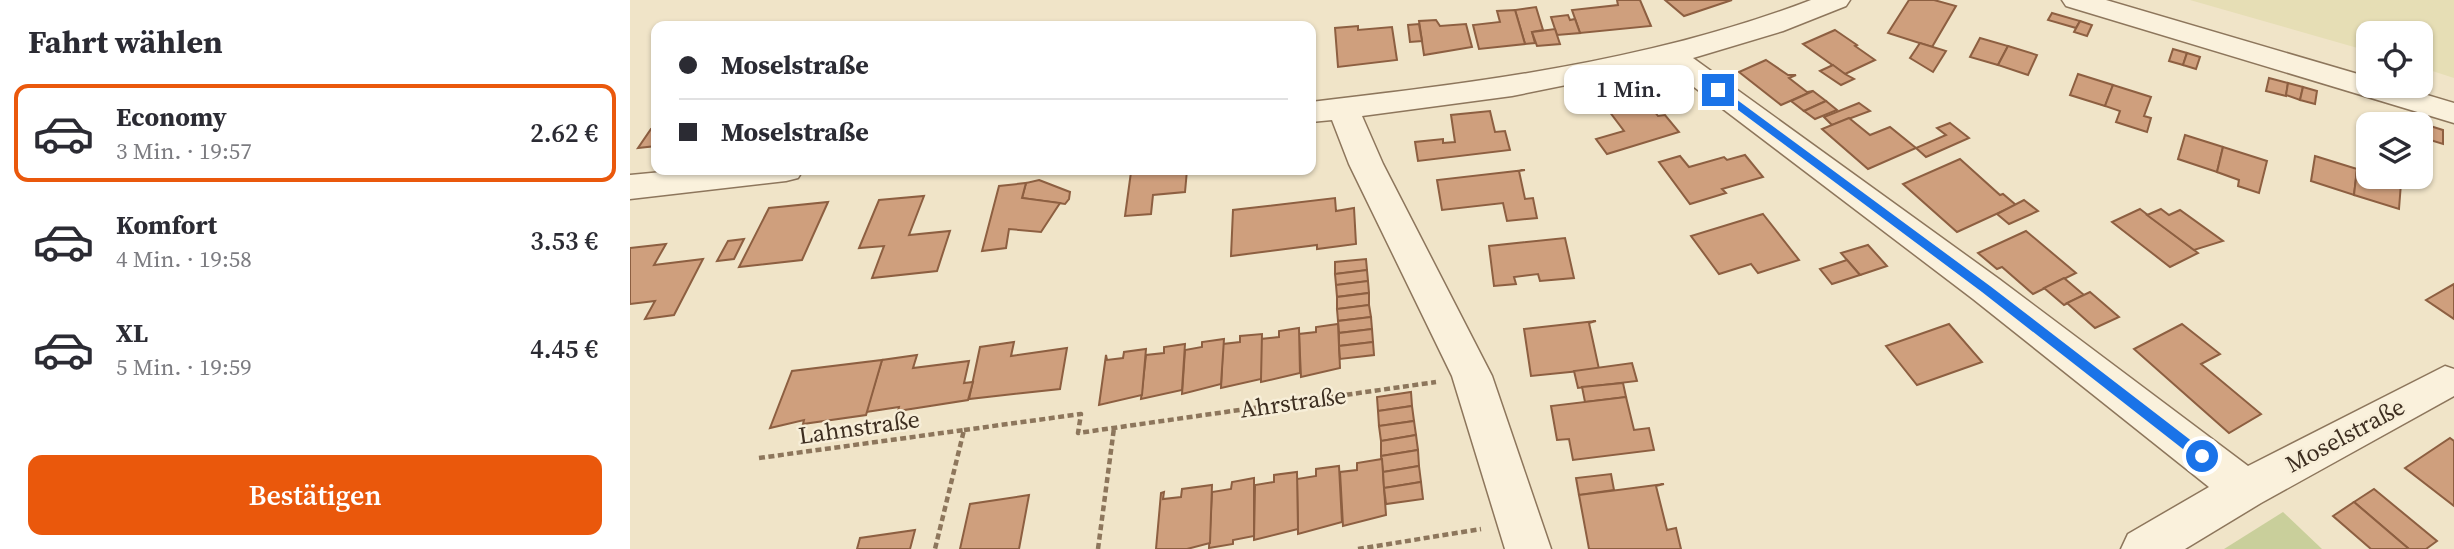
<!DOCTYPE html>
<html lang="de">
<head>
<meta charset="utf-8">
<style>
	:root { --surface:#fff; --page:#f7f7f7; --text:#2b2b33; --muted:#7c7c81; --line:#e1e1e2; --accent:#ea580c }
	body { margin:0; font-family:"Source Serif 4",serif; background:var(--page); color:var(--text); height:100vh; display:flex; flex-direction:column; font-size:26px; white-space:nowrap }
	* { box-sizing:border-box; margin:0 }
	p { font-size:23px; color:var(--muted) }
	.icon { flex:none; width:38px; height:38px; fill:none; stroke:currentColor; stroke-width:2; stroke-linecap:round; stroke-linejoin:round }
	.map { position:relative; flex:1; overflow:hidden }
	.details { display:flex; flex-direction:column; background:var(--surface); width:630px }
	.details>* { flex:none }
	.banner { position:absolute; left:21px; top:21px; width:665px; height:154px; border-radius:14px; box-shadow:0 2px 5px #0004; display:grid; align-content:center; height:154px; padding:0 28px; background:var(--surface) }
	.controls { position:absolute; left:1726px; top:21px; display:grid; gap:14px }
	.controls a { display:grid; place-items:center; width:77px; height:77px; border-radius:14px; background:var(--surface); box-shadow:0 2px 5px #0004; font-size:35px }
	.end { position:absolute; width:32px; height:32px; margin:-16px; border:9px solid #1a73e8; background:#fff; box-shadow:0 0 0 4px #fff }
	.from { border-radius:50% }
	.bubble { position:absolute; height:49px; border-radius:14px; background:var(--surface); box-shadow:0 2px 5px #0004; font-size:23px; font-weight:600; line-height:49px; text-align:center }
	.banner b { display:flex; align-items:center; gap:24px; height:66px; font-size:26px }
	.banner b+b { border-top:2px solid var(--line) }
	.banner i { width:18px; height:18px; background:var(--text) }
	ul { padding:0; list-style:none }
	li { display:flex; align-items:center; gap:21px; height:98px; margin:0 14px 10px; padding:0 14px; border:4px solid transparent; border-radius:14px }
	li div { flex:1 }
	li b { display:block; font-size:26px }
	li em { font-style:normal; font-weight:600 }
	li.current { border-color:var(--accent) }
	li>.icon { width:63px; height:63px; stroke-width:1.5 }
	h2 { padding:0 28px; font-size:32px; line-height:84px }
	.primary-button { display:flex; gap:14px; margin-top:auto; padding:14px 28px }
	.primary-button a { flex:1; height:80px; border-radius:14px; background:var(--accent); color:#fff; font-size:28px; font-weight:600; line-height:80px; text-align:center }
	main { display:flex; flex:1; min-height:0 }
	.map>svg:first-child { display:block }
	.farmland { fill:#e6deb5 }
	.green { fill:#c9cf9b }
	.building { fill:#cf9f7d; stroke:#8d5f41; stroke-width:2 }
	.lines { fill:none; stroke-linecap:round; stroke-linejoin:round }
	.minor-casing { stroke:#8d765c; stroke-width:3 }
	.path { stroke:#8d765c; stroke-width:4.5; stroke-dasharray:6 3.5; stroke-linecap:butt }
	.minor { fill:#faf1dc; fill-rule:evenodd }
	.route { fill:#1a73e8 }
	.labels { text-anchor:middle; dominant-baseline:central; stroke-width:5; stroke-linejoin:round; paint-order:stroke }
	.street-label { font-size:24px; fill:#3d2e20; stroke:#f7eed8 }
</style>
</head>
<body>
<main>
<section class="details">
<h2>Fahrt wählen</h2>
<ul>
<li class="current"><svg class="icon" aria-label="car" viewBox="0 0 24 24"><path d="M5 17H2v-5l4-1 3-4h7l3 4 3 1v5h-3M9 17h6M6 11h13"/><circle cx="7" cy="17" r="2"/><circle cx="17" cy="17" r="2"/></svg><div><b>Economy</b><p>3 Min. · 19:57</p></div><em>2.62 €</em></li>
<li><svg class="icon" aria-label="car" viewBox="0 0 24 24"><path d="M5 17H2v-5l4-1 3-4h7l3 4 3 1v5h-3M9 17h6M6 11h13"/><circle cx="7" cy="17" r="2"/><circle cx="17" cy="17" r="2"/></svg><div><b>Komfort</b><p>4 Min. · 19:58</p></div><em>3.53 €</em></li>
<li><svg class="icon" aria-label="car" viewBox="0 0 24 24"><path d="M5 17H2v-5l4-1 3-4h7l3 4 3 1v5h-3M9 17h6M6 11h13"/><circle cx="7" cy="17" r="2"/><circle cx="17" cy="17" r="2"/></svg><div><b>XL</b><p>5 Min. · 19:59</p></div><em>4.45 €</em></li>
</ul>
<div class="primary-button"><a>Bestätigen</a></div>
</section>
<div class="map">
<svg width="1824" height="549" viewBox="0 0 1824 549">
	<rect width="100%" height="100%" fill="#f0e4c8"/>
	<path class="farmland" d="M1560,0h264v78l-34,-11v-34h-52v18z"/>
	<path class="green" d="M1653,512l39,37h-98z"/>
	<g class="building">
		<path d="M987,0h23l11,26 -71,7 -8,-23 46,-5z"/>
		<path d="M1035,0h67l-48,16z"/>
		<path d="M1279,0h25l22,6 -24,41 -44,-14z"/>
		<path d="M906,7l7,23 -11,2 3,11 -10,1 -10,-34z"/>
		<path d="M885,10l10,34 -46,5 -6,-24 27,-3 -3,-11z"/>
		<path d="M1422,13l28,8 -4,7 -28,-8z"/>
		<path d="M938,15l2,5 5,-1 5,14 -23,2 -6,-18z"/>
		<path d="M806,20l4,6 26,-2 6,23 -48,8 -5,-34z"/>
		<path d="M1450,21l12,4 -5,11 -13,-4z"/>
		<path d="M789,24l3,17 -12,1 -2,-17z"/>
		<path d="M728,26v4l34,-3 5,33 -59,7 -3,-39z"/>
		<path d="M925,29l5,15 -23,2 -5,-14z"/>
		<path d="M1205,30l22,15 -2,1 20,14 -30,14 -42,-30z"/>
		<path d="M1350,38l28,8 -10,19 -28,-8z"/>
		<path d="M1290,43l26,8 -13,21 -23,-14z"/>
		<path d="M1378,46l29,9 -9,20 -30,-10z"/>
		<path d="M1543,49l14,4 -4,12 -14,-4z"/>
		<path d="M1557,53l13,4 -4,12 -13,-4z"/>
		<path d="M1136,60l22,15h8l-7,3 18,14 6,-1 -32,14 -42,-33z"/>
		<path d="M1203,65l12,9 9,5 -13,6 -21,-14z"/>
		<path d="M1448,74l35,11 -8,21 -35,-11z"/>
		<path d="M1639,78l19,5 -2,13 -20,-5z"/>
		<path d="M1658,83l15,4 -3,13 -14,-5z"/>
		<path d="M1483,85l38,12 -7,19 7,2 -4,14 -31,-10 4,-11 -15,-5z"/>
		<path d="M1014,87l-6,3 20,26 7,-1 14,17 -72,22 -11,-15 28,-8 -24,-32z"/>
		<path d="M1673,87l14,4 -2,13 -15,-4z"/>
		<path d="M1183,91l13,10 -22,10 -13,-10z"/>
		<path d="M1196,101l11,9 -22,9 -11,-8z"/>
		<path d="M1229,103l11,8 -38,14 -8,-8z"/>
		<path d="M860,111l5,21 10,-1 5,19 -92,11 -3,-19 28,-3v4l12,-1 -4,-27z"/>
		<path d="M1219,118l21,17 20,-8 26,21 -48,21 -46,-40z"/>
		<path d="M1320,123l19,15 -43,19 -10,-9 30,-13 -9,-7z"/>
		<path d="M1797,125l16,5v14l-16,-5z"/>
		<path d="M26,128v18l-18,2 13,-19z"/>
		<path d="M1555,135l38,12 -6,25 -39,-13z"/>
		<path d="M1593,147l44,14 -8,32 -21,-7 1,-6 -22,-8z"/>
		<path d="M1115,155l18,22 -41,12 4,4 -36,11 -31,-42 21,-6 9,11 35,-10 3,3z"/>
		<path d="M1685,156l42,13 -3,26 -43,-14z"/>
		<path d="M1330,159l40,36 3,-1 13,11 -59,27 -54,-48z"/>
		<path d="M1727,169l11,4v4l33,6 -2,26 -45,-14z"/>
		<path d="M522,170h35l-2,22 -32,3 -2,19 -26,2 6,-44z"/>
		<path d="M895,170l-6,1 6,28 8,-1 4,20 -30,3 -4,-18 -61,7 -5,-30z"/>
		<path d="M409,180l31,12 -1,7 -4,5 -43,-6 4,-15z"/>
		<path d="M396,183l-4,15 38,5 -19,29 -32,-3 -3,19 -24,3 17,-65z"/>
		<path d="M294,196l-15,39 41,-4 -13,40 -65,7 12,-32 -25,2 20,-48z"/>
		<path d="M705,198l1,13 18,-3 2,36 -39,5v-4l-86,11 2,-46z"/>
		<path d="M1394,200l14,11 -29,13 -12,-10z"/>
		<path d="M198,202l-26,58 -63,7 30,-59z"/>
		<path d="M1510,209l54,41 4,3 -28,14 -58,-45z"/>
		<path d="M1531,209l8,6 11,-5 43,31 -29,9 -47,-35z"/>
		<path d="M1133,214l36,46 -41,13 -7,-9 -32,10 -28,-38z"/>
		<path d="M1396,231l50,42 -43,21 -31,-27 -5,2 -19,-16z"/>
		<path d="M935,238l9,40 -34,3 -2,-7 -24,3 2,7 -22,2 -5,-40z"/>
		<path d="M114,239l-10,20 -17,2 11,-20z"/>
		<path d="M36,244l-12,21 49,-6 -29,56 -29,4 10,-18 -25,3v-56z"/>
		<path d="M1238,245l19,21 -27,9 -19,-22z"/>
		<path d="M736,259l1,11 -32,4v-12z"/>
		<path d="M1217,260l13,15 -28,9 -12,-15z"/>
		<path d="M737,270l1,11 -32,4 -1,-11z"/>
		<path d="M1434,278l20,17 -20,10 -20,-17z"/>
		<path d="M738,281l1,12 -32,4 -1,-12z"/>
		<path d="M1824,284v35l-28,-19z"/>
		<path d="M1460,292l29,25 -24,11 -28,-25z"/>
		<path d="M739,293v12l-32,4v-12z"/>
		<path d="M739,305l2,12 -33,4 -1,-12z"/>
		<path d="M741,317l1,12 -33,4 -1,-12z"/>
		<path d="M966,321l-7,2 10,46 -68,7 -7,-47z"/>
		<path d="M708,324l2,44 -39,9 -2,-43 17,-2v-5z"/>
		<path d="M1319,324l33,38 -65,23 -31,-39z"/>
		<path d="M1552,324l38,30 -19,10 60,50 -32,19 -95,-84z"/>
		<path d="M669,328l1,45 -39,9v-43l18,-2v-6z"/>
		<path d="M742,329l1,13 -34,4v-13z"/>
		<path d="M632,334l-1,45 -40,9 2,-44 17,-2v-6z"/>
		<path d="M594,339l-3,45 -39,10 3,-44 17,-3v-5z"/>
		<path d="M384,342l-3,14 56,-8 -7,41 -91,10 11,-52z"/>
		<path d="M743,342l1,13 -34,4 -1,-13z"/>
		<path d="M555,344l-3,46 -41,9 5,-44 18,-2v-6z"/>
		<path d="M516,349l-4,46 -43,10 7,-50 1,5 16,-2 1,-6z"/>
		<path d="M287,355l-4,13 56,-7 -5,22 9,-1 -5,18 -70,11 1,-4 -33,5 16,-52z"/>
		<path d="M252,360l-16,55 -63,9 1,-4 -34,8 22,-57z"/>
		<path d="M1002,363l5,18 -59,7 -4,-17z"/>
		<path d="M993,383l3,14 -41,5 -3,-15z"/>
		<path d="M781,392l1,14 -34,5 -1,-14z"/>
		<path d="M996,397l8,33 15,-2 5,22 -81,10 -4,-21 -12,1 -6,-34z"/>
		<path d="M782,406l2,15 -35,5 -1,-15z"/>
		<path d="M784,421l2,14 -35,6 -2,-15z"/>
		<path d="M786,435l2,15 -37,6v-15z"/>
		<path d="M1820,438l4,3v65l-49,-38z"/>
		<path d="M788,450l1,16 -36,6 -2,-16z"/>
		<path d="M752,459l4,56 -43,11 -3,-54 17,-2v-7z"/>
		<path d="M709,466l3,56 -44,12 -1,-55 19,-3v-7z"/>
		<path d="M789,466l2,16 -37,6 -1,-16z"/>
		<path d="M667,472l1,57 -44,11 1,-55 19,-3v-7z"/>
		<path d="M981,474l3,16 -35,5 -3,-17z"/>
		<path d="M624,478v58l-21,4v4l-24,4 3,-56 19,-3 1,-7z"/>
		<path d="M791,482l2,17 -37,5 -2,-16z"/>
		<path d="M1034,484l-8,2 11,44 9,-2 5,21h-92l-10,-54z"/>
		<path d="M582,485l-2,58 -23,6h-31l5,-56 3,-1 -1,7 18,-2 1,-8z"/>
		<path d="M1744,489l63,52 -11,8h-17l-55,-47z"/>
		<path d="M399,495l-10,54h-59l10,-45z"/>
		<path d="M1724,502l55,47h-38l-38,-33z"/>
		<path d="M285,530l-5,19h-53l3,-11z"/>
	</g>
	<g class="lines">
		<g class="minor-casing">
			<g id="minor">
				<path d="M1181,0h39l-4,6 -63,25 -90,27 306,221 249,187 197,-100 9,3v27l-193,107 -76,46h-64l7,-15 81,-47 -236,-188 -308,-234 -153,31 -150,20 21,48 109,212 59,173h-46l-53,-173 -103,-212 -17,-44 -21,2v-20c170,-20 338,-40 500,-102z"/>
				<path d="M1432,0h44l262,77v9h29l57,17v20l-388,-117z"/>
				<path d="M53,170h120l-5,8 -12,3 -156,18v-24z"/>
			</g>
		</g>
		<g class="path">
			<path d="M334,430l117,-16 -3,19 358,-51"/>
			<path d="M129,458l205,-28 -29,119"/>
			<path d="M468,549l16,-121"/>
			<path d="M728,549l123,-20"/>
		</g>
		<use href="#minor" class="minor"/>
	</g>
	<path class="route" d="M1084,88h7l269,198 216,166v8h-9l-215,-168 -268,-200z"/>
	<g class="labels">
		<g class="street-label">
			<text transform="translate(663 402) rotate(-8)">Ahrstraße</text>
			<text transform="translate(229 427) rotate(-8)">Lahnstraße</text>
			<text transform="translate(1715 435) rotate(-28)">Moselstraße</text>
		</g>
	</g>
</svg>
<div class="controls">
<a><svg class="icon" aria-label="locate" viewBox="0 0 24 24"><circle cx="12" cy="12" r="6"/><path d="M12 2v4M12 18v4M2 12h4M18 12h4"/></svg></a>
<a><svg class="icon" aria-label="layers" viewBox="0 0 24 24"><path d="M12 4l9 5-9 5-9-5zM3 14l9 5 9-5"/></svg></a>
</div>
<i class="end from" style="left:1572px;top:456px"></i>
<i class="end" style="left:1088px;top:90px"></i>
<div class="bubble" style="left:934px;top:65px;width:130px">1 Min.</div>
<div class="banner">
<b><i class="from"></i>Moselstraße</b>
<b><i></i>Moselstraße</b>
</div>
</div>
</main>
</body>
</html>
